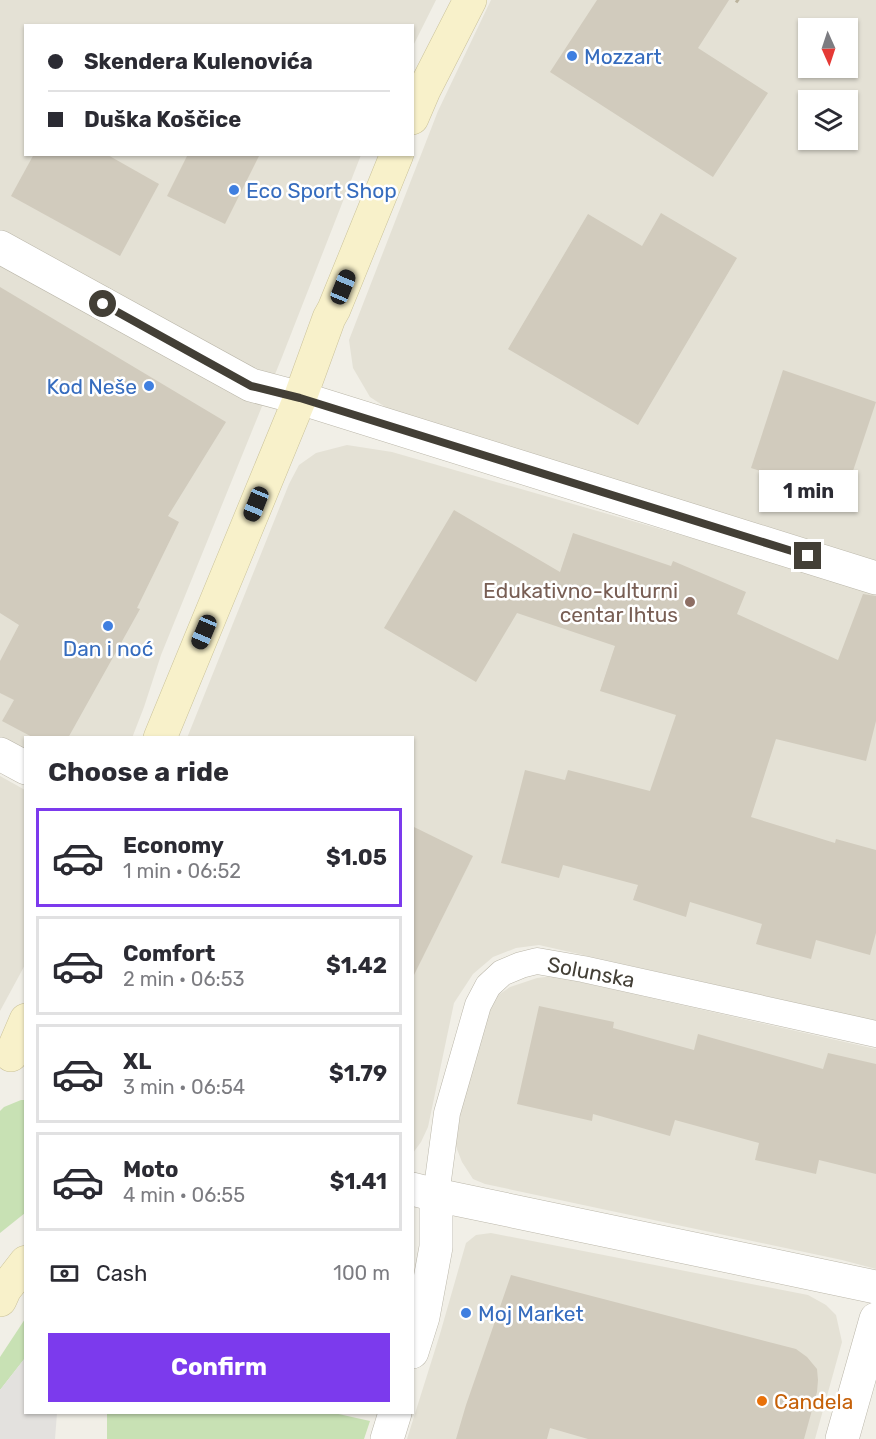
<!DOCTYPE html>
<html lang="en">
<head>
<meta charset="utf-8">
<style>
	:root { --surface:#fff; --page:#f2f2f3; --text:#2b2b33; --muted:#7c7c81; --line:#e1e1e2; --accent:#7c3aed }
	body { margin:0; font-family:Rubik,sans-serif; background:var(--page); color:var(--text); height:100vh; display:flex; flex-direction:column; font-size:22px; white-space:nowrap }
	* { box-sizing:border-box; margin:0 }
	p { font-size:20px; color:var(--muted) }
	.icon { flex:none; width:33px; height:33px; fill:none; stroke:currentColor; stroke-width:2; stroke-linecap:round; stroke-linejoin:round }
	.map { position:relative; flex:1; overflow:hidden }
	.panel { position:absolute; left:24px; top:736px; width:390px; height:678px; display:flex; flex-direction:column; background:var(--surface); border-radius:0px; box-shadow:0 2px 4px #0004 }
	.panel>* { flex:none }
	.guide { position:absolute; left:24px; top:24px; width:390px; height:132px; border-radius:0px; box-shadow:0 2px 4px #0004; display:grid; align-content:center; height:132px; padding:0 24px; background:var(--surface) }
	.needle { width:39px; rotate:177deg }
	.tools { position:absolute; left:798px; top:18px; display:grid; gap:12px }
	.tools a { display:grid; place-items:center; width:60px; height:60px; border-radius:0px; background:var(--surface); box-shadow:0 2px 4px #0004; font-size:30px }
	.end { position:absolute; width:27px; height:27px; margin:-14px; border:8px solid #433f36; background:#fff; box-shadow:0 0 0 3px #fff }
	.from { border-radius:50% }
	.bubble { position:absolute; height:42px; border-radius:0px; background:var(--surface); box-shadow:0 2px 4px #0004; font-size:20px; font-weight:700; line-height:42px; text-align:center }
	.car { position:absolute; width:18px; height:36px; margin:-18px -9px; border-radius:8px; box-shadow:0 0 4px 2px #0007; background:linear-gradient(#222 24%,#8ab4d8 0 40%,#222 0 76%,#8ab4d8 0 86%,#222 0) }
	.guide b { display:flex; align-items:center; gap:21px; height:57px; font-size:22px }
	.guide b+b { border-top:2px solid var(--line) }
	.guide i { width:15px; height:15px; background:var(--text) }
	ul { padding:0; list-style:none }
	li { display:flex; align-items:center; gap:18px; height:99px; margin:0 12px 9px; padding:0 12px; border:3px solid var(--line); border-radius:0px }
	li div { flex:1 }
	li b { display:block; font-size:22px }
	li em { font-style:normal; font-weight:700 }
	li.on { border-color:var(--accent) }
	li>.icon { width:54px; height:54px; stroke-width:1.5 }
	h2 { padding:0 24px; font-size:27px; line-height:72px }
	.pay { display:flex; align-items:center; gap:15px; height:66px; padding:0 24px; font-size:22px }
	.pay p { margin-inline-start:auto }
	.primary-button { display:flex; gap:12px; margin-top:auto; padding:12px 24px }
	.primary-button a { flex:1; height:69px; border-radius:0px; background:var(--accent); color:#fff; font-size:24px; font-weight:700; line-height:69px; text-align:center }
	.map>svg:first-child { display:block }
	.residential { fill:#e4e1d5; fill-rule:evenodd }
	.green { fill:#c8e1b4 }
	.parking { fill:#e3e1de }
	.building { fill:#d1cbbd }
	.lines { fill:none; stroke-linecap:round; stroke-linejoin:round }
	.service-casing { stroke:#bbb7aa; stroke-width:27 }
	.minor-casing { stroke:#bbb7aa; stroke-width:34 }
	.tertiary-casing { stroke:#bbb7aa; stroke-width:34 }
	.secondary-casing { stroke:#cbc39b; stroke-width:34 }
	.path { stroke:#bbb39d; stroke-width:4; stroke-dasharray:3 3; stroke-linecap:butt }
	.service { stroke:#fff; stroke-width:26 }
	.minor { stroke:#fff; stroke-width:33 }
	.tertiary { stroke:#fff; stroke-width:33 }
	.secondary { stroke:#f8f1ca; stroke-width:33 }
	.route { stroke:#433f36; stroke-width:8 }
	.shop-dot { fill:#3f7fe0; stroke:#fff; stroke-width:2 }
	.education-dot { fill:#8d6e63; stroke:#fff; stroke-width:2 }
	.food-dot { fill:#e8710a; stroke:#fff; stroke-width:2 }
	.labels { text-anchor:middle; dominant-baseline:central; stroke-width:5; stroke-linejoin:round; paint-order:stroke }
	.shop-label { font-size:21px; fill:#366cbe; stroke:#fff; text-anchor:start }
	.education-label { font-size:21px; fill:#785e54; stroke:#fff; text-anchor:end }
	.street-label { font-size:21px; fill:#433f36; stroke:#fff }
	.food-label { font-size:21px; fill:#c56008; stroke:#fff; text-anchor:start }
</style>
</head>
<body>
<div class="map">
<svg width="876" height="1439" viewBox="0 0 876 1439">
	<rect width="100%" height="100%" fill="#f1efe7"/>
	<g class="residential">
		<path d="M0,0h436l-23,46 -1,-20h-386v128l335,1 -79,202 -121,298 -17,52 -12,31h-106l-1,17 -25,-14z"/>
		<path d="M491,0h385v570l-483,-158 -23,-15 -17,-29 -4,-28 89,-229zM808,28h40v40h-40zM808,100h40v40h-40z"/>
		<path d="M347,445l45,7 484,139v430l-337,-76 -23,3 -23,9 -20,17 -19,29 -26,124 -7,15 -8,11 -1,-415h-225l102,-254 10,-19 17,-12z"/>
		<path d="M0,776l25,14 1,173 -26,48z"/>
		<path d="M553,976l323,73v220l-34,-9 -357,-76 -12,-5 -11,-17 -7,-18v-14l31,-122 11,-12 13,-9 27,-9z"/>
		<path d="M491,1233l317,62 18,10 10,10 6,27 -27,97h-408l33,-105 26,-91 10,-8z"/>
	</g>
	<g class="green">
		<path d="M21,1100h4v113l-25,20v-122l4,-4z"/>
		<path d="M25,1319v39l-25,32v-33z"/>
		<path d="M107,1413h227l36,8 -6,18h-257z"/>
	</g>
	<path class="parking" d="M25,1358l1,55h31l-2,26h-55v-49z"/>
	<g class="building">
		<path d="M597,0h132l-31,48 70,45 -55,84 -163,-105z"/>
		<path d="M34,154h72l53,30 -39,72 -109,-60z"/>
		<path d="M188,154h72l-35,70 -58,-28z"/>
		<path d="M661,213l76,45 -99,167 -130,-76 80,-135 54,32z"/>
		<path d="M0,287l226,135 -58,94 11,6 -42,86 3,1 -72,129h-34l-32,-17 12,-21 -14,-7v-32l19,-36 -19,-12z"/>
		<path d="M783,370l93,32 -32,96 -93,-30z"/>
		<path d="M454,510l106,62 13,-39 98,33 2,-5 73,31 -9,22 101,46 25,-66 13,2v125l-10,40 -90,-22 -25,78 84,26 1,-4 40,11v83l-6,22 -54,-15 -5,19 -55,-15 6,-20 -72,-22 -4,15 -53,-17 5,-15 -75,-20 -4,13 -58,-15 24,-93 40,10 3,-10 82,21 26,-76 -76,-24 15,-45 -98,-33 -41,69 -92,-54z"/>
		<path d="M412,826l61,30 -61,123z"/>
		<path d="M539,1006l75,16 -1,6 81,22 4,-16 125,35 5,-16 48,11v110l-57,-14 -3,14 -61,-14 4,-17 -84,-23 -5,16 -77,-22 -1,7 -75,-17z"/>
		<path d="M511,1275l285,74 11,8 10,12 1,11 -1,12 -13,47h-216l-38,-11 -3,11h-91l10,-34z"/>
	</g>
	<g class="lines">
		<g class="service-casing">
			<path id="service" d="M436,1195l11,-82 31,-108 10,-19 14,-13 19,-8 16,-4 46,8 293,65"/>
		</g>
		<g class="minor-casing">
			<g id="minor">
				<path d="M0,247l251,138 49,13 576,180"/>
				<path d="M0,754l26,14"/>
				<path d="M412,1352l11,-35 13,-70v-52"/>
				<path d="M387,1439l8,-26"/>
				<path d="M842,1439l34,-120"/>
			</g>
		</g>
		<g class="tertiary-casing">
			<path id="tertiary" d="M412,1189l24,6 440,92"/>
		</g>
		<g class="secondary-casing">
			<g id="secondary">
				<path d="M412,118l12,-28 46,-90"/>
				<path d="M160,738l140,-340 29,-80 5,-9 63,-155"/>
				<path d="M11,1055l15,-35"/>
				<path d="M0,1300l5,-11 21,-27"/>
			</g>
		</g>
		<path class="path" d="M736,0l3,2 1,-2"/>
		<use href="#service" class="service"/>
		<use href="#minor" class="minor"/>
		<use href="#tertiary" class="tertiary"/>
		<use href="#secondary" class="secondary"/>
	</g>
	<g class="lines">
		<path class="route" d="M103,304l148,82 49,12 508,158"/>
	</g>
	<g class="shop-dot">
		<circle cx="572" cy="56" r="6"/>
		<circle cx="234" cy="190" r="6"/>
		<circle cx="149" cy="386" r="6"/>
		<circle cx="108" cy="626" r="6"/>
		<circle cx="466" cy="1313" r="6"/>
	</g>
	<circle class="education-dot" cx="690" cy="602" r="6"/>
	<circle class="food-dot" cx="762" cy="1401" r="6"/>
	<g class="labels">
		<g class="shop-label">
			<text x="584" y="56">Mozzart</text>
			<text x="246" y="190">Eco Sport Shop</text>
			<text x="137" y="386" text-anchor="end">Kod Neše</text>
			<text x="108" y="648" text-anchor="middle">Dan i noć</text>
			<text x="478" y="1313">Moj Market</text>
		</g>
		<g class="education-label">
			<text x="678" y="590">Edukativno-kulturni<tspan x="678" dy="24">centar Ihtus</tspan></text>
		</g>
		<g class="street-label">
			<text transform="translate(591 972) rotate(11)">Solunska</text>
		</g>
		<g class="food-label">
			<text x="774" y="1401">Candela</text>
		</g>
	</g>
</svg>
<div class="tools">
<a><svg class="needle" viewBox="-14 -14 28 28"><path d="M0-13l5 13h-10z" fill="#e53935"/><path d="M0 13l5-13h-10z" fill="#7c7c81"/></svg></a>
<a><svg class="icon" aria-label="layers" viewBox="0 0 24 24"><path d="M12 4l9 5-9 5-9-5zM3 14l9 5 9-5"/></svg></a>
</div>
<i class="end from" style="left:103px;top:304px"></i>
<i class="end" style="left:808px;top:556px"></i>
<div class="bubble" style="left:759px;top:470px;width:99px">1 min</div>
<i class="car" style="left:343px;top:287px;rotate:22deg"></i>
<i class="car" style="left:256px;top:504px;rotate:202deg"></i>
<i class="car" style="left:204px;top:632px;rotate:203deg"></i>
<div class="guide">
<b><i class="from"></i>Skendera Kulenovića</b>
<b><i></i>Duška Koščice</b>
</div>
<section class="panel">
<h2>Choose a ride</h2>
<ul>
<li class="on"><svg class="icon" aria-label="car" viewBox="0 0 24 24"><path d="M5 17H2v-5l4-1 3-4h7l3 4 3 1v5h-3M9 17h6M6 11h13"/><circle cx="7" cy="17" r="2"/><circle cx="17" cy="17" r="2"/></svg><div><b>Economy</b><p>1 min · 06:52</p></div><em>$1.05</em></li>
<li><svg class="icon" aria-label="car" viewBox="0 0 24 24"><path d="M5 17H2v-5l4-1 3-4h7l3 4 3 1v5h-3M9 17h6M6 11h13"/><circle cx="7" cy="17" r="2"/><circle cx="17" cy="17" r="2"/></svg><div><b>Comfort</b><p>2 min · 06:53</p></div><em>$1.42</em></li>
<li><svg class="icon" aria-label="car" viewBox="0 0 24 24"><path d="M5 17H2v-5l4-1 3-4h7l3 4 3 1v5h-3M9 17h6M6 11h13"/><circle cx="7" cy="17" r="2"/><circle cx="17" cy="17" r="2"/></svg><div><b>XL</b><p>3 min · 06:54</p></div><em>$1.79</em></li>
<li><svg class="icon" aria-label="car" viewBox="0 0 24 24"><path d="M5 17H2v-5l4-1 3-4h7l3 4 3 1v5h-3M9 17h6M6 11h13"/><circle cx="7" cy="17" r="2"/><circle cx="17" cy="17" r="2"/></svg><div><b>Moto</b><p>4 min · 06:55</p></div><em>$1.41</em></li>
</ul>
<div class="pay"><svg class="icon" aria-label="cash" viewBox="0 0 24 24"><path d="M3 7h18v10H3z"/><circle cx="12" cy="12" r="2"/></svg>Cash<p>100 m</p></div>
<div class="primary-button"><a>Confirm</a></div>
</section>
</div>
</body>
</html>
